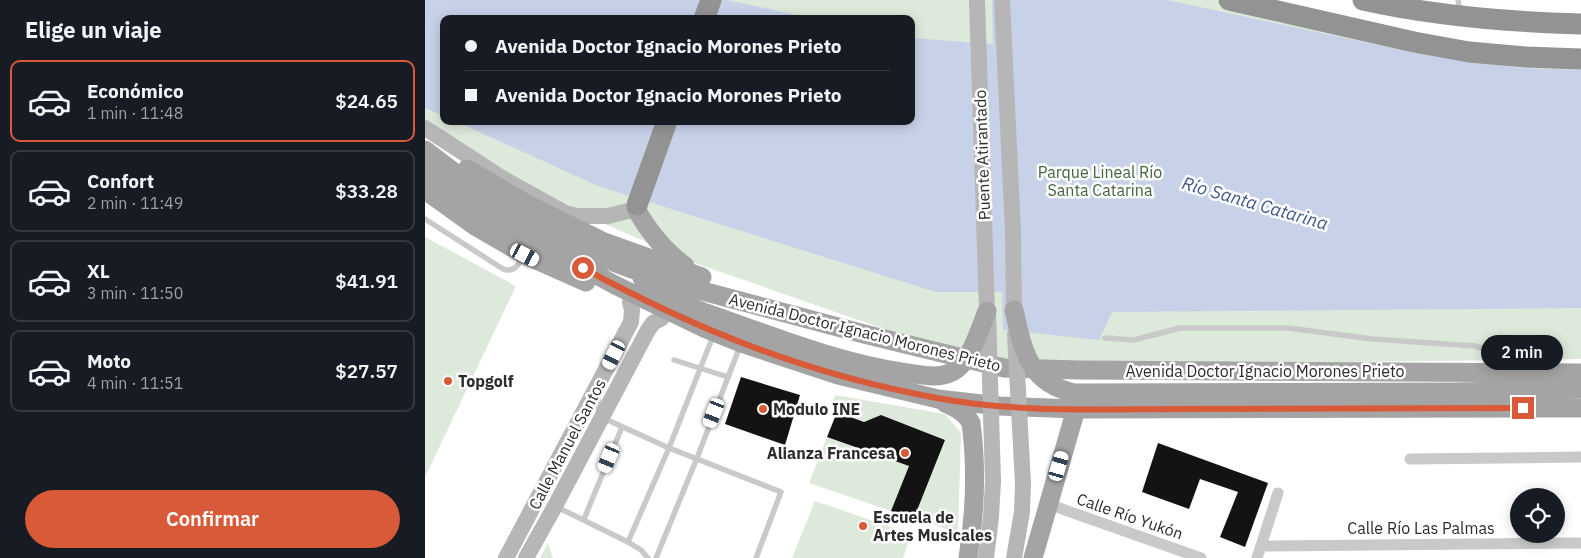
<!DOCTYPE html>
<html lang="es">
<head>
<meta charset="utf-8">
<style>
	:root { --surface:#171b24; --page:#20242c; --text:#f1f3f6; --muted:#9ea1a6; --line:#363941; --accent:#d95a38 }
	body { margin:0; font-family:"IBM Plex Sans",sans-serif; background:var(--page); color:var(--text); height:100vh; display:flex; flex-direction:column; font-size:19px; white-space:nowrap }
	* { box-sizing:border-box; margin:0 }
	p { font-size:16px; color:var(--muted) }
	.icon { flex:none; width:28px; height:28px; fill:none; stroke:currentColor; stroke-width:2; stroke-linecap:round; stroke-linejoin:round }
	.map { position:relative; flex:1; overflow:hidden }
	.sheet { display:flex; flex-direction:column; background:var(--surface); width:425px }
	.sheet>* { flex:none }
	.top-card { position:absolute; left:15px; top:15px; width:475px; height:110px; border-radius:10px; box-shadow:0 2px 12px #0003; display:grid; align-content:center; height:110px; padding:0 25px; background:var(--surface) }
	.buttons { position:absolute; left:1085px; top:488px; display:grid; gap:10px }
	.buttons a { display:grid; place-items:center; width:55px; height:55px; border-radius:50%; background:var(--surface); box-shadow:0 2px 12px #0003; font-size:25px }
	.end { position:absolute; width:22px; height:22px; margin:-11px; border:6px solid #d95a38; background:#fff; box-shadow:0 0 0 2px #fff }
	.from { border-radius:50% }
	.bubble { position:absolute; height:35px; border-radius:18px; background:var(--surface); box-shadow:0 2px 12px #0003; font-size:16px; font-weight:600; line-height:35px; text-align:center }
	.car { position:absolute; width:15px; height:30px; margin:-15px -8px; border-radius:6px; box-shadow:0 0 4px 1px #0007; background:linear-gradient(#fff 24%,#345 0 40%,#fff 0 76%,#345 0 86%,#fff 0) }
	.top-card b { display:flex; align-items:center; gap:18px; height:48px; font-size:19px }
	.top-card b+b { border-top:1px solid var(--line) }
	.top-card i { width:12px; height:12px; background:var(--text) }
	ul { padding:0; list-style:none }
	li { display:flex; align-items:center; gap:15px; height:82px; margin:0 10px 8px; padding:0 15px; border:2px solid var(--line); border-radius:10px }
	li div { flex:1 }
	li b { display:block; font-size:19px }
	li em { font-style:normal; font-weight:600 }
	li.current { border-color:var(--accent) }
	li>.icon { width:45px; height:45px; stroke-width:1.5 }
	h2 { padding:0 25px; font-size:22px; line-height:60px }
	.primary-button { display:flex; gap:10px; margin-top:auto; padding:10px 25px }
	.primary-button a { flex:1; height:58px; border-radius:30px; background:var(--accent); color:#fff; font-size:20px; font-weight:600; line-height:58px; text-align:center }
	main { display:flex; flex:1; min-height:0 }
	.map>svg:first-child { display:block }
	.green { fill:#dde9da; fill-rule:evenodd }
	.water { fill:#c7d1e8 }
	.building { fill:#131313 }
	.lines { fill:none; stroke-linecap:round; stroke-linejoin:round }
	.lane { stroke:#c9c9c9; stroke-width:5.5 }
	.street { stroke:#c9c9c9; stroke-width:11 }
	.secondary { stroke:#b6b6b6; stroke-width:16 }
	.primary { stroke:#a4a4a4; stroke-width:19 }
	.highway { stroke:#939393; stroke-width:21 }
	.secondary-bridge { stroke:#b6b6b6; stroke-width:16 }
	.primary-bridge { stroke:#a4a4a4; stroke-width:19 }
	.route { stroke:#d95a38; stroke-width:6 }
	.poi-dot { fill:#d95a38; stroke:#fff; stroke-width:2 }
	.labels { text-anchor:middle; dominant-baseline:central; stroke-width:5; stroke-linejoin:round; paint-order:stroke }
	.street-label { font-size:16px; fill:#2c2c2c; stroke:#fff }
	.park-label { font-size:16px; fill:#44643d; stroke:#fff }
	.poi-label { font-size:16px; font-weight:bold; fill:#2c2c2c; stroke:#fff; text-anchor:start }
	.water-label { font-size:18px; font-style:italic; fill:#405788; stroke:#fff }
</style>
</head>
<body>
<main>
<section class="sheet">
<h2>Elige un viaje</h2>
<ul>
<li class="current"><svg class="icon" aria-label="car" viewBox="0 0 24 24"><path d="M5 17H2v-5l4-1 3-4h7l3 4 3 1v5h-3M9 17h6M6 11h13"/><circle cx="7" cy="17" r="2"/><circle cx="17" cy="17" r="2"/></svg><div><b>Económico</b><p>1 min · 11:48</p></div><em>$24.65</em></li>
<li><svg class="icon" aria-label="car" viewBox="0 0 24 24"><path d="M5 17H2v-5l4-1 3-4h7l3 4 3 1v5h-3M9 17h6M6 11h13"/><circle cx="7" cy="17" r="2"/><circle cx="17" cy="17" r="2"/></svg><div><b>Confort</b><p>2 min · 11:49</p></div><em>$33.28</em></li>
<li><svg class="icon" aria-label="car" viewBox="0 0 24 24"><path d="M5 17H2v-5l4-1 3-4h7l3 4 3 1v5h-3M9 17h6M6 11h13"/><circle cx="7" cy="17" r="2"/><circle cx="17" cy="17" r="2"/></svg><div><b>XL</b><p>3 min · 11:50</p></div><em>$41.91</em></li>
<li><svg class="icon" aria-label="car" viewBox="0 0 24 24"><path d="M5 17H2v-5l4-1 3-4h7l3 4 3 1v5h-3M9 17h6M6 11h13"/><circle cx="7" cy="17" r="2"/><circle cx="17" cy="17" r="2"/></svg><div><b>Moto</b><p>4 min · 11:51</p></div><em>$27.57</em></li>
</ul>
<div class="primary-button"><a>Confirmar</a></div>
</section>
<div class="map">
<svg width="1156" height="558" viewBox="0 0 1156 558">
	<rect width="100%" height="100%" fill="#fff"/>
	<g class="green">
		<path d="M0,0h790l44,9 322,50v300l-225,3 -349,1 -117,-32 -198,-69 -124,-54 -143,-84zM19,19h467v102h-467z"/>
		<path d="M0,237l91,49 -91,191z"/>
		<path d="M410,395l110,19 16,19 -3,100 -44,-15 31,-78 -64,-25 -17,7 -27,-10 -6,-5z"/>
		<path d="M402,437l82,29 -18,45 -82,-28z"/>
		<path d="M390,501l96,33 -8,24h-111z"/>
		<path d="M123,543l5,15h-13z"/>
	</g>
	<g class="water">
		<path d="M0,0h302l88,19h-371v97l-19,-8z"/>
		<path d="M567,0h175l243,52 110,16 61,2v238l-469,4 -13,28 -96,-10 -1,-38h-66l-338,-106 -143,-65h456v-83l82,6z"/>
	</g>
	<g class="building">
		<path d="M316,377l59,18 -15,50 -60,-21z"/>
		<path d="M412,412l27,10 17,-7 64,25 -31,78 -23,-7 18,-45 -82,-29z"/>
		<path d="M733,443l110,40 -23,64 -25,-10 18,-45 -38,-13 -11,30 -47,-17z"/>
	</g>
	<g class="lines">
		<g class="lane">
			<path d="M1033,0l2,12"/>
			<path d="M0,219l78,50c11,4 15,-4 21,-13"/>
			<path d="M680,338l29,2 46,-12h108l85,11 102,7 61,19"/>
			<path d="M249,360l54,17"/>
			<path d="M173,396l1,18 2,3 68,31 112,44 -25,66"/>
			<path d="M132,507l71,35 13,8 7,8"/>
			<path d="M159,519l38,-92"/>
			<path d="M203,542l41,-94 44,-112"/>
			<path d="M231,558l41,-100 43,-112"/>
		</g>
		<g class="street">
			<path d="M985,459l171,-2"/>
			<path d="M623,504l153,54"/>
			<path d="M836,546l320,-3"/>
			<path d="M832,558l21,-65"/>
		</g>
		<g class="secondary">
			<path d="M552,0l10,311"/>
			<path d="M577,0l11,232 1,78"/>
			<path d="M0,128l77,50 63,35 12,3h31l28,-7"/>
			<path d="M81,558l125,-236 1,-12 -2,-8"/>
			<path d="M101,558l29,-52 93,-176 5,-7 9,-5"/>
			<path d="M561,558l5,-41 2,-36"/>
			<path d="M589,558l8,-46 1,-28"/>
		</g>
		<g class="primary">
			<path d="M0,150l75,57 90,46 42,16 48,16 188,50 136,33 75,2 502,3"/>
			<path d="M0,169l65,48 125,68 91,44 35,14 97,32 100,24 61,7 77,3 505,-1"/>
			<path d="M42,169l60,35 77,38 98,35"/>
			<path d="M0,190l50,36 50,29 61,27"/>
			<path d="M212,205l-1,4c13,23 27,41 49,57"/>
			<path d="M217,278c19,17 41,26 64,35"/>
			<path d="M1036,392l120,-3"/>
			<path d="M520,403c11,5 20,9 26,20 6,45 4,91 -3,135"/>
			<path d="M608,558l43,-149"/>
		</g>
		<g class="highway">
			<path d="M804,0l185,42 55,10 57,5 55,2"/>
			<path d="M938,0c72,16 145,22 218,24"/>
			<path d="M279,19l7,-19"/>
			<path d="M212,205l30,-84"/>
		</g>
		<g class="secondary-bridge">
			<path d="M563,313l5,168"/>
			<path d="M590,334l8,150"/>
		</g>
		<g class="primary-bridge">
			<path d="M589,310c9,41 15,74 61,83l386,-1"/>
			<path d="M281,313c66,23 132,50 201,60 15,2 31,6 45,-1 18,-8 28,-44 35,-61"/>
		</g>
	</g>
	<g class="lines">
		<path class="route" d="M158,268c113,62 227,107 354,130 79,15 161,11 242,11 114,0 229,0 344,-1"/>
	</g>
	<g class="poi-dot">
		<circle cx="23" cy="381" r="5"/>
		<circle cx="338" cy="409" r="5"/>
		<circle cx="480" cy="453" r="5"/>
		<circle cx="438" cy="526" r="5"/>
	</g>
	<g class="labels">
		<g class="street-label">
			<text transform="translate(557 155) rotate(-92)">Puente Atirantado</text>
			<text transform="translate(440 332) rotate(14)">Avenida Doctor Ignacio Morones Prieto</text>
			<text x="840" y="371">Avenida Doctor Ignacio Morones Prieto</text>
			<text transform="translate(142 444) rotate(-62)">Calle Manuel Santos</text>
			<text transform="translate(705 516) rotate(19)">Calle Río Yukón</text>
			<text x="996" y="528">Calle Río Las Palmas</text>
		</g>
		<g class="park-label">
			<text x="675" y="172">Parque Lineal Río<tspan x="675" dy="18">Santa Catarina</tspan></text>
		</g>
		<g class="poi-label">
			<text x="33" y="381">Topgolf</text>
			<text x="348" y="409">Modulo INE</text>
			<text x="470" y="453" text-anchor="end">Alianza Francesa</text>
			<text x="448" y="517">Escuela de<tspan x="448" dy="18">Artes Musicales</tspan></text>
		</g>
		<g class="water-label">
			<text transform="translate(830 203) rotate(16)">Río Santa Catarina</text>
		</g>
	</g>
</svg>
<div class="buttons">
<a><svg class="icon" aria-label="locate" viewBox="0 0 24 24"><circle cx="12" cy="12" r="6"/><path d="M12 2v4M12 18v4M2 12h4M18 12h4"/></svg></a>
</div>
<i class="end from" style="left:158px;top:268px"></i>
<i class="end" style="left:1098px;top:408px"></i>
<div class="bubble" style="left:1056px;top:335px;width:82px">2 min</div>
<i class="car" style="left:100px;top:255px;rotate:117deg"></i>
<i class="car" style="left:189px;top:355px;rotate:207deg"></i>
<i class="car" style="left:289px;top:413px;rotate:201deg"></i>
<i class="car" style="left:184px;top:458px;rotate:203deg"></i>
<i class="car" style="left:634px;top:466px;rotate:16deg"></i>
<div class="top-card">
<b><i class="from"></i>Avenida Doctor Ignacio Morones Prieto</b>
<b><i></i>Avenida Doctor Ignacio Morones Prieto</b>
</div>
</div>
</main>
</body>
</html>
